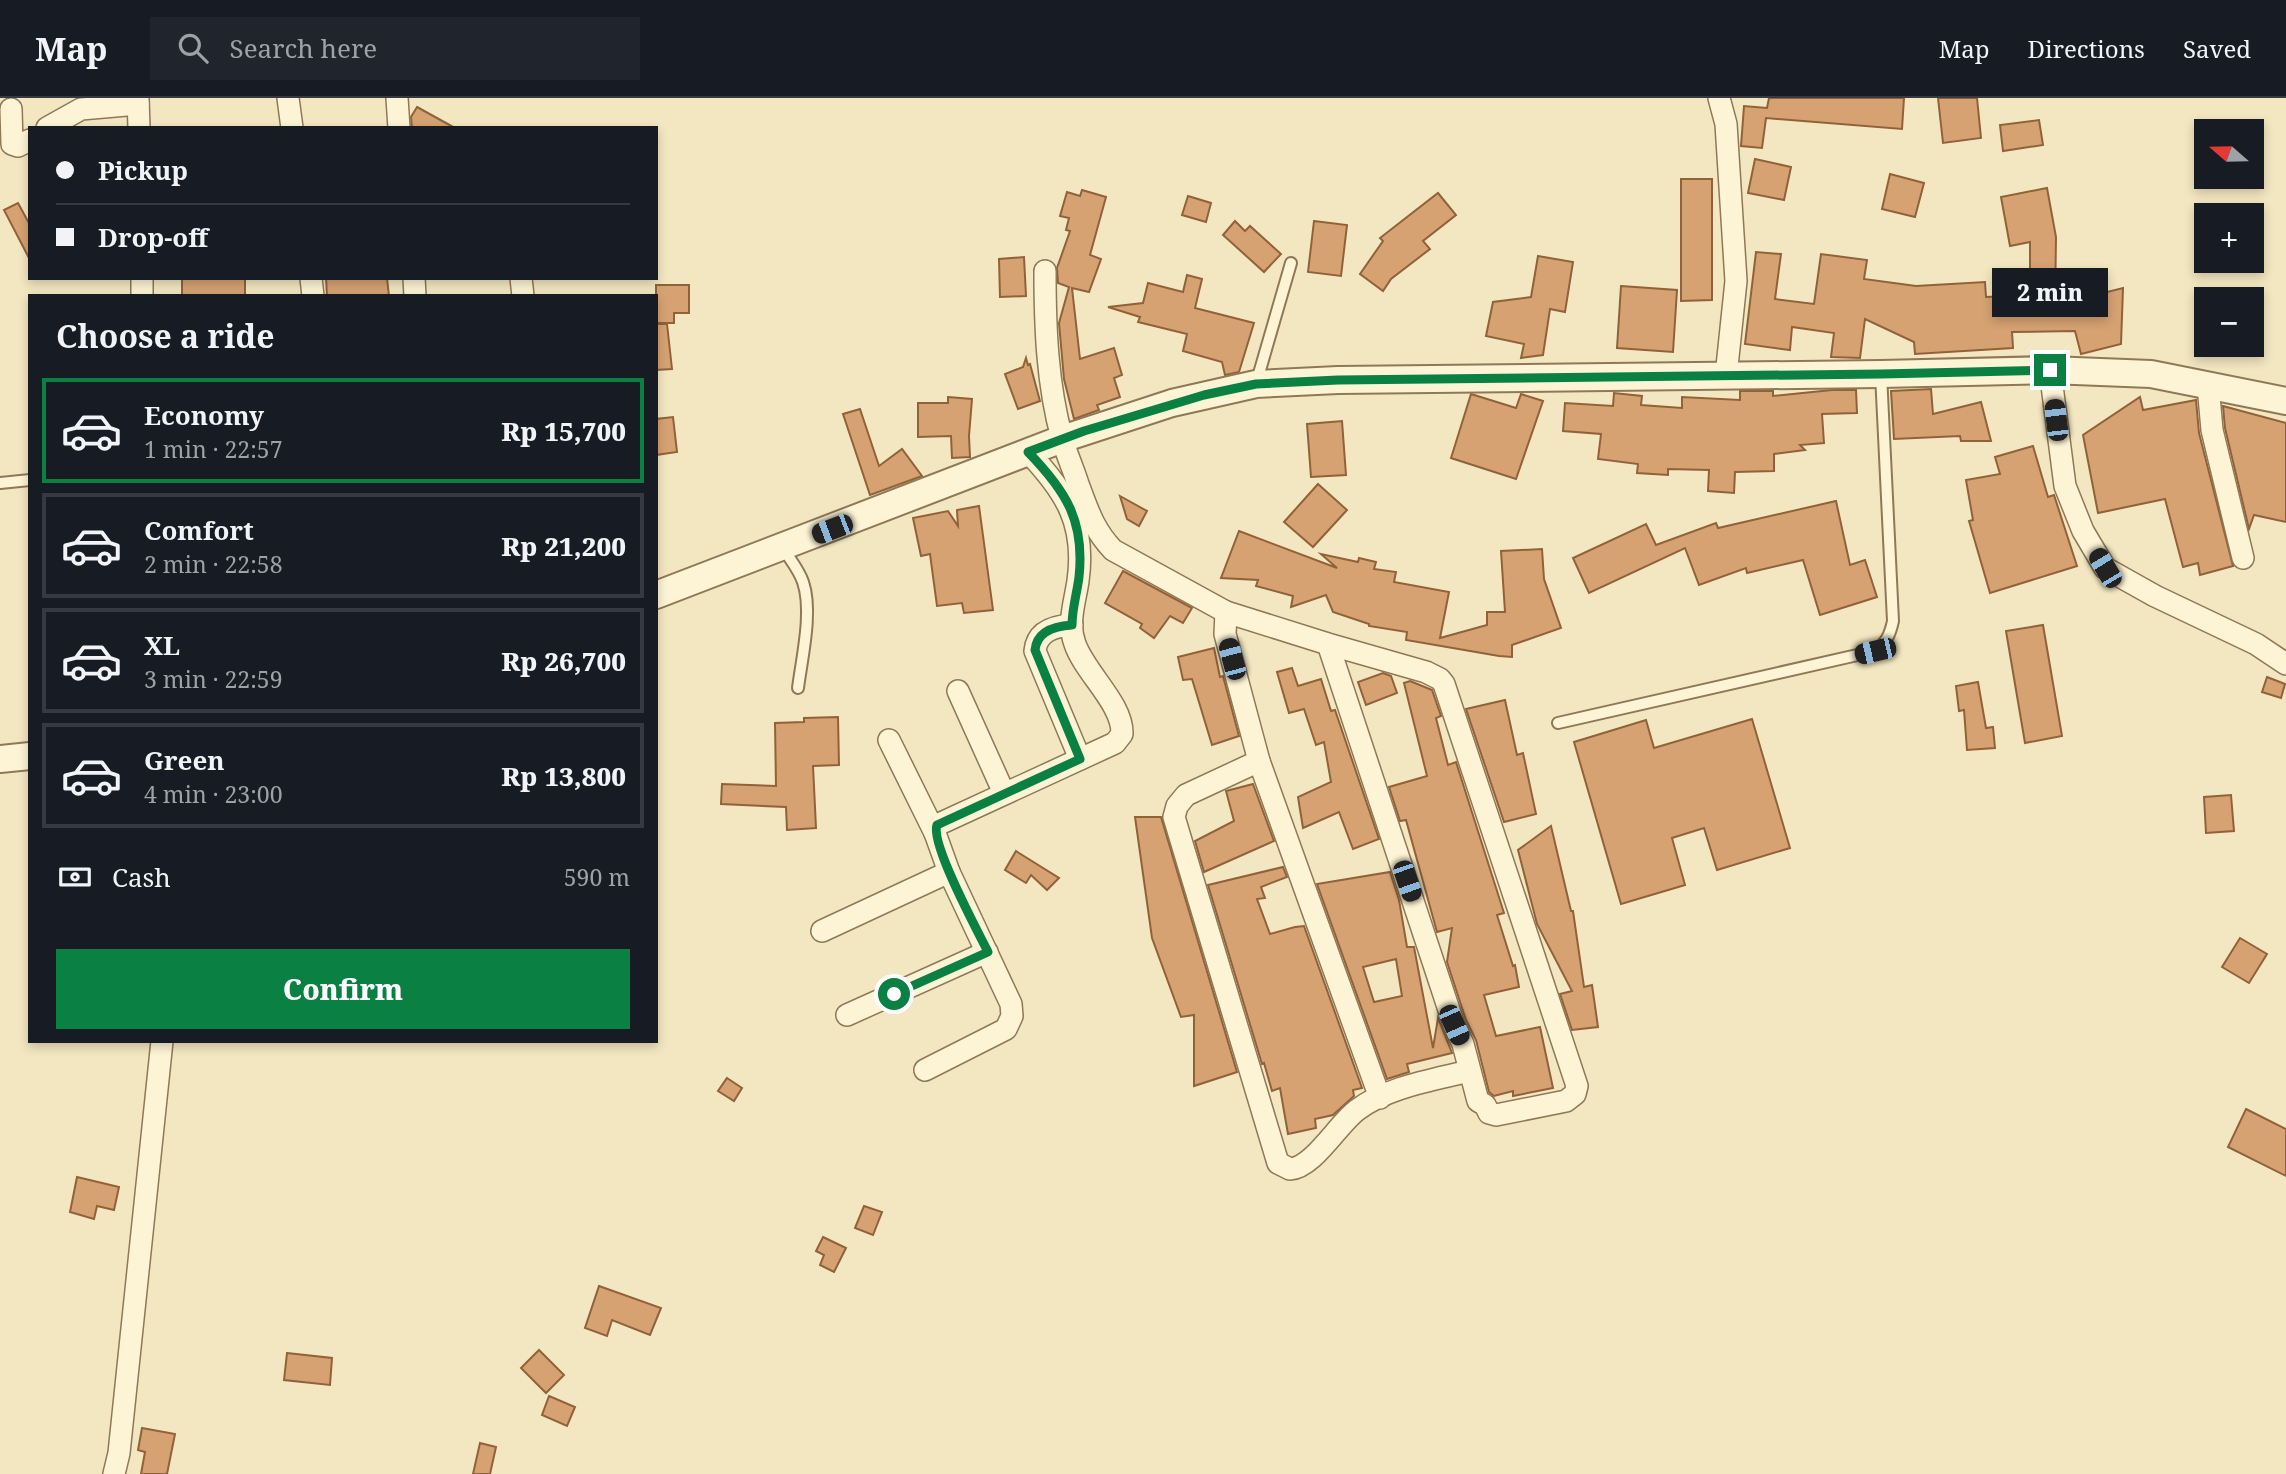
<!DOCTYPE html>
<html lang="en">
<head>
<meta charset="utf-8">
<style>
	:root { --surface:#171b24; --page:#20242c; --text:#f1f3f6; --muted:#9ea1a6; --line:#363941; --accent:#0b8043 }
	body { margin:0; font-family:"Noto Serif",serif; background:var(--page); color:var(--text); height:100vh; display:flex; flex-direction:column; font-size:26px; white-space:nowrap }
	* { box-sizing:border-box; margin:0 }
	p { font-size:23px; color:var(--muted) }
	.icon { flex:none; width:38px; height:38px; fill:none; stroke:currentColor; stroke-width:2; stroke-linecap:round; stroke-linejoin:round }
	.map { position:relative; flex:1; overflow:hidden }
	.panel { position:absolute; left:28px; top:196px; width:630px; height:749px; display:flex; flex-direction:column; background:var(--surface); border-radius:0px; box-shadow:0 4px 10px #0003 }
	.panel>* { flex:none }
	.top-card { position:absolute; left:28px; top:28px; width:630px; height:154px; border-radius:0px; box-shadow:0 4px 10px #0003; display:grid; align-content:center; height:154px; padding:0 28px; background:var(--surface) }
	.needle { width:46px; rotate:290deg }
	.fabs { position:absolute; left:2194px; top:21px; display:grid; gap:14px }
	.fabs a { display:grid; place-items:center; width:70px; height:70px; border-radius:0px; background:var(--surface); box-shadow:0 4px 10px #0003; font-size:35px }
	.end { position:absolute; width:32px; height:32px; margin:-16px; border:9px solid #0b8043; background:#fff; box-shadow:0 0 0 4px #fff }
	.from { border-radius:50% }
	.bubble { position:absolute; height:49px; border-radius:0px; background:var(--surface); box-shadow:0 4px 10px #0003; font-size:23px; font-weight:800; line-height:49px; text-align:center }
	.car { position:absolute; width:21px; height:42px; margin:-21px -10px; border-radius:9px; box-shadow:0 0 5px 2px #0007; background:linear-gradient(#222 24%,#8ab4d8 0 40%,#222 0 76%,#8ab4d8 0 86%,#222 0) }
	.top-card b { display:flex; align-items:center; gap:24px; height:66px; font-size:26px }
	.top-card b+b { border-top:2px solid var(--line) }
	.top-card i { width:18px; height:18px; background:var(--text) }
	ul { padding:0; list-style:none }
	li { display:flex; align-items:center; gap:21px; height:105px; margin:0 14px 10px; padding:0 14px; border:4px solid var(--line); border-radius:0px }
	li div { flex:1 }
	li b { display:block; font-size:26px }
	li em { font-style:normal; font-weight:800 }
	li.on { border-color:var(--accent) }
	li>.icon { width:63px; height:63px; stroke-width:1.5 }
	h2 { padding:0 28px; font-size:32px; line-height:84px }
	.pay { display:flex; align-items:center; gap:18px; height:77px; padding:0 28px; font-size:26px }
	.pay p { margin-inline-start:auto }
	.primary-button { display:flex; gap:14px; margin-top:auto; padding:14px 28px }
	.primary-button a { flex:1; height:80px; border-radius:0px; background:var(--accent); color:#fff; font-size:28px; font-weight:800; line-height:80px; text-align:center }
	header { display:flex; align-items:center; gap:42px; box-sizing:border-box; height:98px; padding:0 35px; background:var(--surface); border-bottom:2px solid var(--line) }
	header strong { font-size:33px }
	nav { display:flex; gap:38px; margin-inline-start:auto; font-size:24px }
	.search { width:490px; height:63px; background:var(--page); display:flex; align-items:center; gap:18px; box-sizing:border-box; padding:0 24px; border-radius:0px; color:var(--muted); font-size:26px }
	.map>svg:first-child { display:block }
	.building { fill:#d6a272; stroke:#916239; stroke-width:2; fill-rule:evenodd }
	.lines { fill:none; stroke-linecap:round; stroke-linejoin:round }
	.service-casing { stroke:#8f7856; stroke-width:14 }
	.minor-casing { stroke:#8f7856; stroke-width:24 }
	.tertiary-casing { stroke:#8f7856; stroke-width:30 }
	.service { stroke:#fdf4d5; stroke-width:10 }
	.minor { stroke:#fdf4d5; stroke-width:21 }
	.tertiary { stroke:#fdf4d5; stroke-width:26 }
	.route { stroke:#0b8043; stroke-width:9 }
</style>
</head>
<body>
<header>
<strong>Map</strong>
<div class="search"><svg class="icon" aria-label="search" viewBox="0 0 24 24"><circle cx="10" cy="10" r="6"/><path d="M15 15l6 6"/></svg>Search here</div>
<nav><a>Map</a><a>Directions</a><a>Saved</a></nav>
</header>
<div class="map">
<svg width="2286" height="1376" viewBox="0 0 2286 1376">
	<rect width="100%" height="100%" fill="#f3e7c1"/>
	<g class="building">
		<path d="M1769,0h135l-2,31 -136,-11 -4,30 -21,-2 3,-40 23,2z"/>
		<path d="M1938,0h39l4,40 -38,5z"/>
		<path d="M417,9l38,21h-43l-1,-11z"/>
		<path d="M2039,22l4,25 -40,6 -3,-26z"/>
		<path d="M1755,61l36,8 -7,33 -36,-7z"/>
		<path d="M1890,76l34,9 -9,34 -33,-8z"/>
		<path d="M1681,81h31v121l-31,1z"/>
		<path d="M2047,90l9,49 -1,68 68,-17 -2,56 -40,10 -6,-23 -63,1 1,16 -98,6 -1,-12 -49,-23 -5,39 -29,-1 3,-24 -42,-6 -2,23 -45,-6 11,-92 25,2 -6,45 39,5 7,-50 46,6 -3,19 52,7 69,-4 1,15 44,-2v-53l-20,4 -9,-49z"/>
		<path d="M1082,92l24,7 -16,58 11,4 -12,33 -17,-4 8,71 34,-11 8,27 -8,3 6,19 -23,8 2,5 -25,9 -10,-40 -5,-56 10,-36 -11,-4 -1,-15 13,-37 -4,-1 3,-12 -9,-2 7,-24 13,4z"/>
		<path d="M1438,95l18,22 -33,26 7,8 -39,30 -8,12 -23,-17 23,-33 -3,-3z"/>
		<path d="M1188,98l23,7 -5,19 -24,-7z"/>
		<path d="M18,105l12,22v35l-26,-50z"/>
		<path d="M1235,123l10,10 5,-5 31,28 -17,18 -41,-37z"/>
		<path d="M1314,123l33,4 -6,51 -33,-4z"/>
		<path d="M1538,158l35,6 -8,50 -15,-3 -7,46 -22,3 3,-14 -38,-8 7,-34 38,-5z"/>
		<path d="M1024,159l2,39 -26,1 -1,-38z"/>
		<path d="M1187,177l15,4 -7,29 59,15 -15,49 -14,3 -3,-13 -39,-11 4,-17 -49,-12 2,-5 -32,-10 35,-4 5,-20 35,9z"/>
		<rect x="182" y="180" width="63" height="18"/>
		<path d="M326,180h61l2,18h-62z"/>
		<path d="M656,187h33v28h-15v10h-18z"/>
		<path d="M1621,188l56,4 -4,62 -56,-4z"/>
		<path d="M656,226h11l5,45 -16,1z"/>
		<path d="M1026,260l2,7 2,-1 10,37 -22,8 -13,-35 18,-7z"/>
		<path d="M1931,291l2,25 48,-12 10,39h-30l-1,-5 -66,3 -3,-48z"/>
		<path d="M1832,292h24l1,23 -35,1 2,29 -24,2 5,5 -31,4v17l-39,1 -1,21 -26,-2 1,-21 -41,-1v6l-31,-2 1,-9 -40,-5 3,-25 -38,-3 2,-28 48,3 1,-13 28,3 -1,9 41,3v-11l58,3v-9h33v5z"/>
		<path d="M1471,296l45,14 5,-14 22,7 -27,78 -65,-21z"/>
		<path d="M948,299l24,2 -3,37 1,21 -18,1 -1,-22 -33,1v-34h30z"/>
		<path d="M2140,299l3,13 53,-10 3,33 34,133 -33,9 -2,-12 -15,4 -18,-68 -67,14 -15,-78z"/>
		<path d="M2223,308l63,17v99l-32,-7 -5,14 -24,-101z"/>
		<path d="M860,311l19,57 23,-17 20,27 -52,19 -27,-81z"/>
		<path d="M673,319l4,35 -21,3v-36z"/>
		<path d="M1342,323l4,54 -35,2 -4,-53z"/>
		<path d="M2033,348l15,51 6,-2 23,71 -87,27 -21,-72 4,-1 -7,-40 34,-6 -5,-17z"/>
		<path d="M1318,386l29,26 -34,37 -29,-25z"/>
		<path d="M1120,398l27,15 -8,15 -12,-7z"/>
		<path d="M1836,403l14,64 15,-5 12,37 -57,18 -17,-55 -56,13 -1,-5 -47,17 -14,-37 -96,45 -16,-35 73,-34 10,21 60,-22 2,5z"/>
		<path d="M979,408l14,104 -29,3 -2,-10 -25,3 -7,-52 -9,2 -8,-38 35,-7 10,15 -1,-16z"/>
		<path d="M1239,433l98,37 -16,-14 37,8 1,-4 17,4 -2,7 22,3 -2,10 55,10 -9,46 47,-13v-13h18l-4,-61 41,-2 2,30 17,49 -49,17v12l-13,-1 -93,-16 1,-8 -38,-6v-2l-36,-12 -7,-17 -35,12 2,-11 -37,-10 2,-6 -37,-2z"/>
		<path d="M1123,473l69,37 -9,15 -13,-7 -16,22 -14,-10 2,-4 -37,-21z"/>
		<path d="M2043,527l19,111 -37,7 -19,-112z"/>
		<path d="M1214,550l6,29 3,-1 16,60 -27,9 -20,-66 -9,1 -5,-23z"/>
		<path d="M1292,570l6,18 23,-7 10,32 4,-1 44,129 -26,10 -14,-37 -36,16 -5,-31 33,-15 -7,-40 -8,3 -12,-36 -15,4 -12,-41z"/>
		<path d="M1383,575l8,3 6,17 -31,12 -8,-23z"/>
		<path d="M2267,579l18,7 -4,14 -19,-6z"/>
		<path d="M1410,583l22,9 9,26 -5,2 12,47 8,-3 48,151 -7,2 16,51 2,-1 4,22 -35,8 12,41 44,-9 13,61 -40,8v-5l-19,5 -5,-4 -13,-52 -10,-20 -19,-58 5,-34 -15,4 -31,-112 -6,1 -11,-34 38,-11 -23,-93z"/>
		<path d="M1978,584l8,46 7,-1 2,21 -28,2 -3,-40 -5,1 -3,-25z"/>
		<path d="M1505,602l12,55 6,-2 13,61 -32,8 -38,-113z"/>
		<path d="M838,619l1,48 -26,1 3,62 -29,2 -1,-23 -65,-3 1,-20 54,2 -1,-63 29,-1v-4z"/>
		<path d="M1752,621l38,129 -73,22 -13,-42 -32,10 13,47 -64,19 -47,-162 72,-22 8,28z"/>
		<path d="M1253,686l21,57 -70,31 -9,-31 39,-20 -8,-30z"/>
		<path d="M2231,697l3,36 -28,2 -2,-36z"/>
		<path d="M1135,719h26l76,255 -43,14v-71l-13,2 -29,-79z"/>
		<path d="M1551,728l20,85h2l11,76 8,-2 6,42 -26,3 -12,-36 12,-3 -35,-67 -19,-74z"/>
		<path d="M1016,753l3,2 40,25 -12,12 -16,-15 -5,8 -21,-13z"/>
		<path d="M1283,769l4,10 -26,10 4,11 -8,1 13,35 25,-7 9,-1 58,162 -9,2 1,6 -21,19 -18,4 1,9 -28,6 -8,-46 -8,3 -8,-28 -2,1 -54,-179z"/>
		<path d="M1390,774l9,28 8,47h7l19,101 5,-30 14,35 -45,11 2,8 -22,7 -70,-195zM1396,861l6,37 -28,6 -11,-35z"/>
		<path d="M2240,840l27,16 -18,29 -27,-16z"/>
		<path d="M727,980l15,10 -8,13 -16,-10z"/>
		<path d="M2246,1011l40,20v47l-58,-29z"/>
		<path d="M77,1079l42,10 -5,23 -17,-4 -3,13 -24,-7z"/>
		<path d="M864,1108l18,6 -9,23 -18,-7z"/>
		<path d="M823,1139l23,11 -12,24 -14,-7 4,-10 -8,-4z"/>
		<path d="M599,1188l62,22 -11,27 -38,-15 -5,16 -22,-8z"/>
		<path d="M539,1252l25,25 -18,18 -25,-25z"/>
		<path d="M287,1255l45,5 -2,27 -46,-5z"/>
		<path d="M549,1298l26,11 -8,19 -25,-11z"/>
		<path d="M142,1330l33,6 -8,40h-26l4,-22 -7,-2z"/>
		<path d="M480,1345l16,4 -6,27h-17z"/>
	</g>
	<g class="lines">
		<g class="service-casing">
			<g id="service">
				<path d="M1256,286l35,-121"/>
				<path d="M0,385l30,-3"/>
				<path d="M783,450c6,10 16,22 20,34 10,29 -1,75 -5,106"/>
				<path d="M1558,625l317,-72c11,-8 15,-16 18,-30l-12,-247"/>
			</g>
		</g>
		<g class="minor-casing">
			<g id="minor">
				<path d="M138,0l1,30"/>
				<path d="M288,0l4,30"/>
				<path d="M397,0l2,30"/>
				<path d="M1719,0l7,26 10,157 -10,95"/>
				<path d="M11,11l1,35 6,2 12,-6"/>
				<path d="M47,30l34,-19 57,-5"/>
				<path d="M1045,173c0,55 2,113 17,167 4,15 11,30 16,46 10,26 15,45 35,66l113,62 102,32 98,28 14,7 4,5 133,402 -2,8 -9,7 -70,14 -7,-2 -4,-8 -7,-4 -15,-57 -9,-19 -126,-381"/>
				<path d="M311,180l2,18"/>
				<path d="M414,180l1,18"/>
				<path d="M521,180l2,18"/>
				<path d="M142,198v-18"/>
				<path d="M2050,272l15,116 18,45 22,37 50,28 101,48 30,20"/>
				<path d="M2208,287l4,45 31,128"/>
				<path d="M1226,514l-1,22 34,127 121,337"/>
				<path d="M1072,527c-17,1 -35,6 -37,26l45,108"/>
				<path d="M958,593l46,102"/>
				<path d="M889,642l46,93"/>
				<path d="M1259,663l-73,34 -9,11 -3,11 104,346 12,6c23,-1 48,-45 67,-59 30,-23 76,-30 112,-39"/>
				<path d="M822,833l127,-59"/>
				<path d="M847,917l140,-63"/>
				<path d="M925,972l81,-41 6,-13 -1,-12 -62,-132 -14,-39 2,-8 178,-82 7,-9c1,-30 -37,-61 -47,-90 -8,-21 0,-42 3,-63 8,-57 -12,-89 -50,-129"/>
				<path d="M114,1376l5,-21 43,-412"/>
			</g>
		</g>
		<g class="tertiary-casing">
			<g id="tertiary">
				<path d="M656,497l406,-156 110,-36 84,-19 82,-4 543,-6 169,-4 101,4 135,27"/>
				<path d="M0,661l30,-3"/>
			</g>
		</g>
		<use href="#service" class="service"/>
		<use href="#minor" class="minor"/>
		<use href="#tertiary" class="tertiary"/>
	</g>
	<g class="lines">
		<path class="route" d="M894,896l94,-42c-11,-22 -58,-109 -51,-127l143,-66 -45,-109c2,-19 20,-24 37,-25 0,-16 5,-32 7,-48 6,-56 -13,-86 -51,-125l56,-21 120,-36 52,-11 82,-4 543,-6 169,-4"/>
	</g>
</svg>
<div class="fabs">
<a><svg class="needle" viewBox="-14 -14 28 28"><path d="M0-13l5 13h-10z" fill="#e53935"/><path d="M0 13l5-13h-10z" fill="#9ea1a6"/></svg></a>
<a>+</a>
<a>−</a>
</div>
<i class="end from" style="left:894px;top:896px"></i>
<i class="end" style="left:2050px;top:272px"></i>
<div class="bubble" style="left:1992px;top:170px;width:116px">2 min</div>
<i class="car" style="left:2056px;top:322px;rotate:353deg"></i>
<i class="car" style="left:832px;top:431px;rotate:249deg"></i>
<i class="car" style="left:2105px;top:470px;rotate:329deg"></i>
<i class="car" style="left:1875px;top:553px;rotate:257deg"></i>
<i class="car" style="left:1232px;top:561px;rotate:345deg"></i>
<i class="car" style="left:1407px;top:783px;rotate:161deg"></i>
<i class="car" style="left:1454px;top:927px;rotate:156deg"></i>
<div class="top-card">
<b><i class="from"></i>Pickup</b>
<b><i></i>Drop-off</b>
</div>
<section class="panel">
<h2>Choose a ride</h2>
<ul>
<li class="on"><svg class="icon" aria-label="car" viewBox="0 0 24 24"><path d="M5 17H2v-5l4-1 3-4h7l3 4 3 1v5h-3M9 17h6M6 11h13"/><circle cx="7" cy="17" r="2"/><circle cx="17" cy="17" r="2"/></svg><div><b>Economy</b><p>1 min · 22:57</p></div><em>Rp 15,700</em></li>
<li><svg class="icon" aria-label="car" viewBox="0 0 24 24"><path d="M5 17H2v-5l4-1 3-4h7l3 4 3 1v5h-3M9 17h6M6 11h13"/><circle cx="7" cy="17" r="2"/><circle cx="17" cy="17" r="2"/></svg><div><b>Comfort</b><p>2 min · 22:58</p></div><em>Rp 21,200</em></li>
<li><svg class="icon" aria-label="car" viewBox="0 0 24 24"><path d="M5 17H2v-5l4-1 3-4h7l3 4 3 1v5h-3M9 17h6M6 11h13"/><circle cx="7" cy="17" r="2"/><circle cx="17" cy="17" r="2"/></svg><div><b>XL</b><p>3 min · 22:59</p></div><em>Rp 26,700</em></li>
<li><svg class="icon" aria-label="car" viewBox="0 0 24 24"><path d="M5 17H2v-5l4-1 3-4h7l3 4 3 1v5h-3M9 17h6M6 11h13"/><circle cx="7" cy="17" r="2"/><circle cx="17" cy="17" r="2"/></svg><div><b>Green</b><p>4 min · 23:00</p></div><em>Rp 13,800</em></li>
</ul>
<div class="pay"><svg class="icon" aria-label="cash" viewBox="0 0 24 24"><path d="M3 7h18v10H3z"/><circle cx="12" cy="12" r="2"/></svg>Cash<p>590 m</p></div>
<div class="primary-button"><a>Confirm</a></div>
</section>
</div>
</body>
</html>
